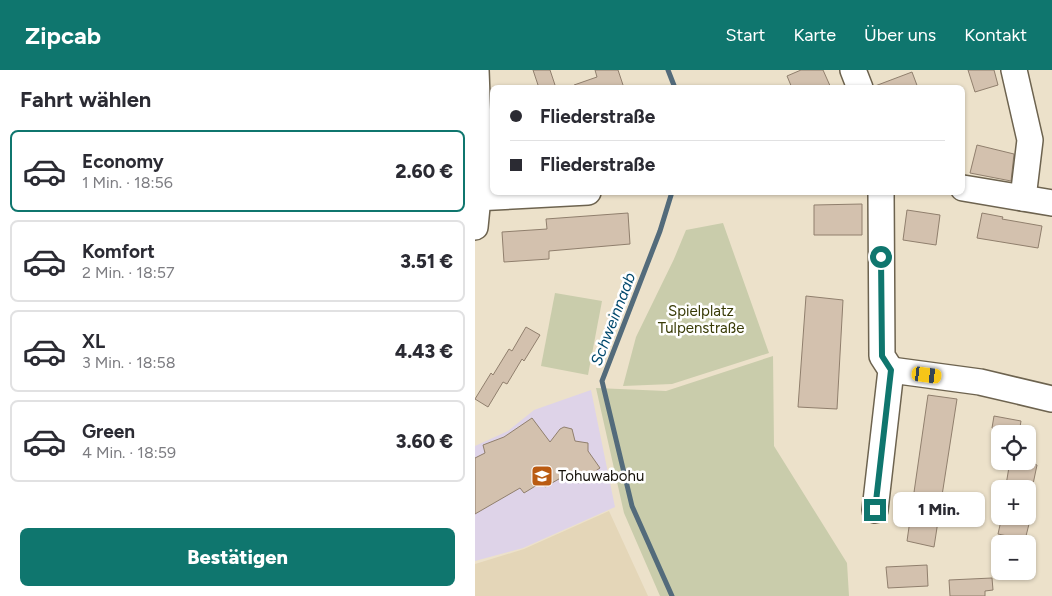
<!DOCTYPE html>
<html lang="de">
<head>
<meta charset="utf-8">
<style>
	:root { --surface:#fff; --page:#f2f2f3; --text:#2b2b33; --muted:#7c7c81; --line:#e1e1e2; --accent:#0f766e }
	body { margin:0; font-family:Figtree,sans-serif; background:var(--page); color:var(--text); height:100vh; display:flex; flex-direction:column; font-size:19px; white-space:nowrap }
	* { box-sizing:border-box; margin:0 }
	p { font-size:16px; color:var(--muted) }
	.icon { flex:none; width:28px; height:28px; fill:none; stroke:currentColor; stroke-width:2; stroke-linecap:round; stroke-linejoin:round }
	.map { position:relative; flex:1; overflow:hidden }
	.details { display:flex; flex-direction:column; background:var(--surface); width:475px }
	.details>* { flex:none }
	.top-card { position:absolute; left:15px; top:15px; width:475px; height:110px; border-radius:8px; box-shadow:0 1px 4px #0004; display:grid; align-content:center; height:110px; padding:0 20px; background:var(--surface) }
	.fabs { position:absolute; left:516px; top:355px; display:grid; gap:10px }
	.fabs a { display:grid; place-items:center; width:45px; height:45px; border-radius:8px; background:var(--surface); box-shadow:0 1px 4px #0004; font-size:25px }
	.end { position:absolute; width:22px; height:22px; margin:-11px; border:6px solid #0f766e; background:#fff; box-shadow:0 0 0 2px #fff }
	.from { border-radius:50% }
	.bubble { position:absolute; height:35px; border-radius:8px; background:var(--surface); box-shadow:0 1px 4px #0004; font-size:16px; font-weight:800; line-height:35px; text-align:center }
	.car { position:absolute; width:15px; height:30px; margin:-15px -8px; border-radius:6px; box-shadow:0 0 4px 1px #0007; background:linear-gradient(#f5c518 24%,#345 0 40%,#f5c518 0 76%,#345 0 86%,#f5c518 0) }
	.top-card b { display:flex; align-items:center; gap:18px; height:48px; font-size:19px }
	.top-card b+b { border-top:1px solid var(--line) }
	.top-card i { width:12px; height:12px; background:var(--text) }
	ul { padding:0; list-style:none }
	li { display:flex; align-items:center; gap:15px; height:82px; margin:0 10px 8px; padding:0 10px; border:2px solid var(--line); border-radius:8px }
	li div { flex:1 }
	li b { display:block; font-size:19px }
	li em { font-style:normal; font-weight:800 }
	li.selected { border-color:var(--accent) }
	li>.icon { width:45px; height:45px; stroke-width:1.5 }
	h2 { padding:0 20px; font-size:22px; line-height:60px }
	.button { display:flex; gap:10px; margin-top:auto; padding:10px 20px }
	.button a { flex:1; height:58px; border-radius:8px; background:var(--accent); color:#fff; font-size:20px; font-weight:800; line-height:58px; text-align:center }
	header { display:flex; align-items:center; gap:30px; box-sizing:border-box; height:70px; padding:0 25px; background:var(--accent); color:#fff }
	header strong { font-size:24px }
	nav { display:flex; gap:28px; margin-inline-start:auto; font-size:18px }
	main { display:flex; flex:1; min-height:0 }
	.map>svg:first-child { display:block }
	.built { fill:#e4d6b8 }
	.education { fill:#ded3e8 }
	.green { fill:#c9ccab }
	.lines { fill:none; stroke-linecap:round; stroke-linejoin:round }
	.stream { stroke:#536b7b; stroke-width:5 }
	.building { fill:#d3c1ae; stroke:#907f6d }
	.minor-casing { stroke:#6d634f; stroke-width:28 }
	.minor { stroke:#fff; stroke-width:25 }
	.route { stroke:#0f766e; stroke-width:6 }
	.labels { text-anchor:middle; dominant-baseline:central; stroke-width:5; stroke-linejoin:round; paint-order:stroke }
	.park-label { font-size:15px; fill:#393b07; stroke:#fff }
	.poi-label { font-size:15px; fill:#151109; stroke:#fff; text-anchor:start }
	.water-label { font-size:16px; font-style:italic; fill:#034a6e; stroke:#fff }
</style>
</head>
<body>
<header>
<strong>Zipcab</strong>
<nav><a>Start</a><a>Karte</a><a>Über uns</a><a>Kontakt</a></nav>
</header>
<main>
<section class="details">
<h2>Fahrt wählen</h2>
<ul>
<li class="selected"><svg class="icon" aria-label="car" viewBox="0 0 24 24"><path d="M5 17H2v-5l4-1 3-4h7l3 4 3 1v5h-3M9 17h6M6 11h13"/><circle cx="7" cy="17" r="2"/><circle cx="17" cy="17" r="2"/></svg><div><b>Economy</b><p>1 Min. · 18:56</p></div><em>2.60 €</em></li>
<li><svg class="icon" aria-label="car" viewBox="0 0 24 24"><path d="M5 17H2v-5l4-1 3-4h7l3 4 3 1v5h-3M9 17h6M6 11h13"/><circle cx="7" cy="17" r="2"/><circle cx="17" cy="17" r="2"/></svg><div><b>Komfort</b><p>2 Min. · 18:57</p></div><em>3.51 €</em></li>
<li><svg class="icon" aria-label="car" viewBox="0 0 24 24"><path d="M5 17H2v-5l4-1 3-4h7l3 4 3 1v5h-3M9 17h6M6 11h13"/><circle cx="7" cy="17" r="2"/><circle cx="17" cy="17" r="2"/></svg><div><b>XL</b><p>3 Min. · 18:58</p></div><em>4.43 €</em></li>
<li><svg class="icon" aria-label="car" viewBox="0 0 24 24"><path d="M5 17H2v-5l4-1 3-4h7l3 4 3 1v5h-3M9 17h6M6 11h13"/><circle cx="7" cy="17" r="2"/><circle cx="17" cy="17" r="2"/></svg><div><b>Green</b><p>4 Min. · 18:59</p></div><em>3.60 €</em></li>
</ul>
<div class="button"><a>Bestätigen</a></div>
</section>
<div class="map">
<svg width="577" height="526" viewBox="0 0 577 526">
	<rect width="100%" height="100%" fill="#ece1ca"/>
	<path class="built" d="M134,441l39,85h-173v-32l49,-15z"/>
	<path class="education" d="M116,320l24,117 -92,41 -48,13v-115l33,-15 26,-21z"/>
	<g class="green">
		<path d="M248,153l46,130 -97,31 -49,2 13,-49 38,-78 12,-29z"/>
		<path d="M80,223l47,8 -14,74 -47,-9z"/>
		<path d="M298,286l1,90 73,117 2,33h-189l-36,-83 -28,-125 70,3z"/>
	</g>
	<g class="lines">
		<g class="stream">
			<path d="M193,0l7,18"/>
			<path d="M197,526l-40,-90 -30,-125 58,-150 12,-39"/>
		</g>
	</g>
	<g class="building">
		<path d="M58,0h17l6,18h-17z"/>
		<path d="M120,0h23l6,18h-50v-3l23,-8z"/>
		<path d="M326,0h22l8,18h-39l-5,-12z"/>
		<path d="M493,0h26l4,15 -23,7z"/>
		<path d="M437,2l6,16h-42l-1,-2z"/>
		<path d="M502,75l37,9 -3,27 -41,-8z"/>
		<path d="M387,134v31h-48v-30z"/>
		<path d="M432,140l33,5 -4,30 -33,-5z"/>
		<path d="M153,143l2,31 -81,7v8l-45,3 -2,-30 45,-3 -1,-10z"/>
		<path d="M507,143l21,4 -1,2 40,7 -4,22 -61,-10z"/>
		<path d="M331,226l37,4 -6,109 -39,-2z"/>
		<path d="M51,257l14,8 -16,26 -2,-2 -15,25 -4,-2 -15,25 -13,-8 16,-26 2,2 16,-26 3,2z"/>
		<path d="M453,325l29,4 -23,148 -27,-6z"/>
		<path d="M519,346l27,5 -2,12 -27,-5z"/>
		<path d="M57,348l18,24 10,-13 4,-2 8,2 3,12 13,2v8l12,17 -22,15 -7,-11 -26,15 -3,-5 -18,11 -4,-5 -45,26v-56l10,-5 -2,-8 21,-8z"/>
		<path d="M535,391h24v3l3,1 -5,24h-23v-4h-3z"/>
		<path d="M527,446h29l-6,24 -27,-6z"/>
		<path d="M452,495l1,21 -40,2 -2,-21z"/>
		<path d="M517,508l1,12 -8,1v5h-35l-1,-16z"/>
	</g>
	<g class="lines">
		<g class="minor-casing">
			<g id="minor">
				<path d="M378,0l7,18"/>
				<path d="M539,0l16,70 -7,58"/>
				<path d="M488,118l89,15"/>
				<path d="M0,128l113,-6"/>
				<path d="M0,157l5,-50 -4,-107"/>
				<path d="M416,300l89,12 72,17"/>
				<path d="M400,440l16,-140 -9,-14 -1,-164"/>
			</g>
		</g>
		<use href="#minor" class="minor"/>
	</g>
	<g class="lines">
		<path class="route" d="M400,440l16,-140 -9,-14 -1,-99"/>
	</g>
	<defs>
		<g id="school-square" transform="scale(1.125)"><rect x="-9" y="-9" width="18" height="18" rx="4" fill="#ba5b12" stroke="#fff"/><path d="M0-5L7-2L0 1L-7-2ZM-4 1L0 2.5L4 1V4Q0 6-4 4Z" fill="#fff"/></g>
	</defs>
	<g fill-rule="evenodd">
		<use href="#school-square" x="67" y="406"/>
	</g>
	<g class="labels">
		<g class="park-label">
			<text x="226" y="241">Spielplatz<tspan x="226" dy="17">Tulpenstraße</tspan></text>
		</g>
		<g class="poi-label">
			<text x="83" y="406">Tohuwabohu</text>
		</g>
		<g class="water-label">
			<text transform="translate(138 249) rotate(-69)">Schweinnaab</text>
		</g>
	</g>
</svg>
<div class="fabs">
<a><svg class="icon" aria-label="locate" viewBox="0 0 24 24"><circle cx="12" cy="12" r="6"/><path d="M12 2v4M12 18v4M2 12h4M18 12h4"/></svg></a>
<a>+</a>
<a>−</a>
</div>
<i class="end from" style="left:406px;top:187px"></i>
<i class="end" style="left:400px;top:440px"></i>
<div class="bubble" style="left:418px;top:422px;width:92px">1 Min.</div>
<i class="car" style="left:452px;top:305px;rotate:97deg"></i>
<div class="top-card">
<b><i class="from"></i>Fliederstraße</b>
<b><i></i>Fliederstraße</b>
</div>
</div>
</main>
</body>
</html>
